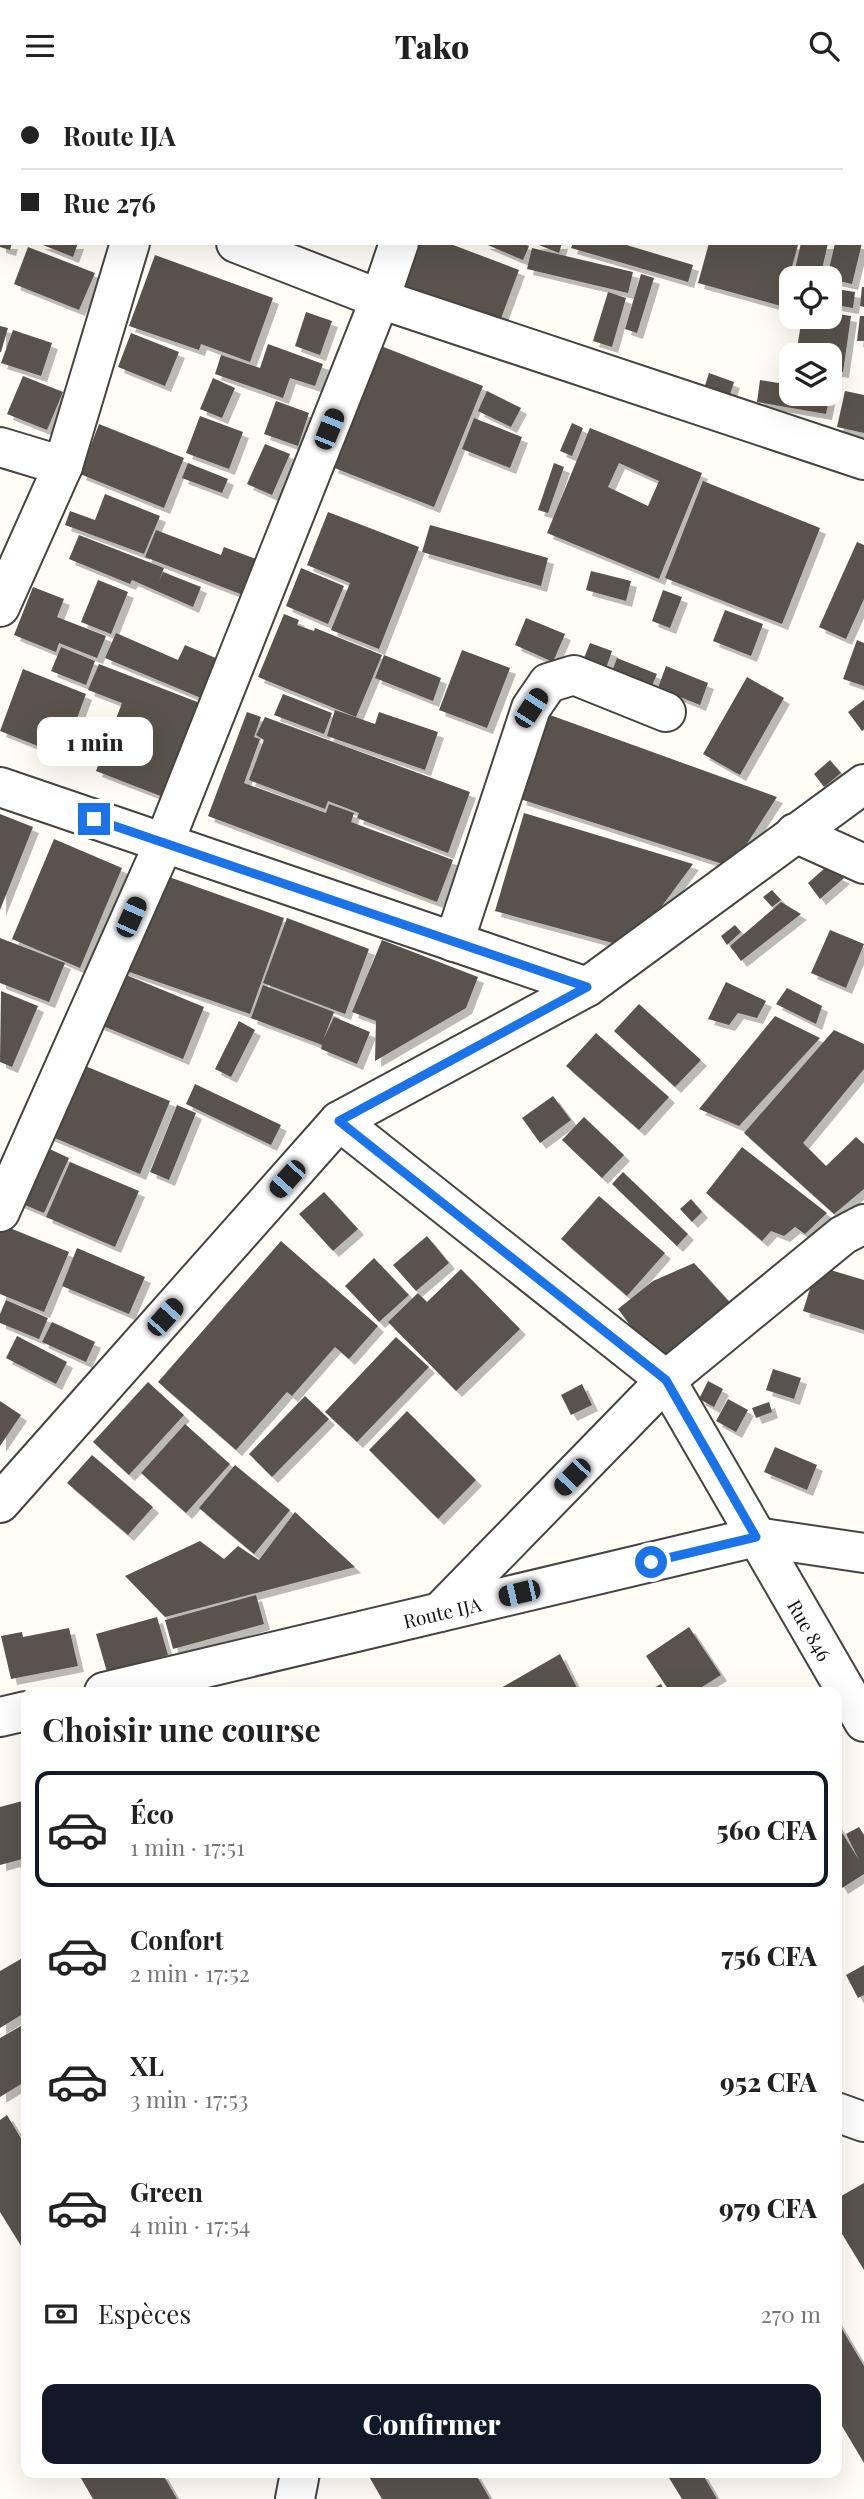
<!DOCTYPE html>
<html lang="fr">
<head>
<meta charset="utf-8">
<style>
	:root { --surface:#fff; --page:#f2f2f2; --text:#222; --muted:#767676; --line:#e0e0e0; --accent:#111827 }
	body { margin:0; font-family:"Playfair Display",serif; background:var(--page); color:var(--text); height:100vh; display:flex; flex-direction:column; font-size:26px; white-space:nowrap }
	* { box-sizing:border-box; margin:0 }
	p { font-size:23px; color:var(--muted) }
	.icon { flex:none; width:38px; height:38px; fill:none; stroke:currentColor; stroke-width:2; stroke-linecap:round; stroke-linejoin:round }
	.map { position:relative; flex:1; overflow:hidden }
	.details { position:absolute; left:21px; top:1596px; width:821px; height:791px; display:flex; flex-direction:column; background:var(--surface); border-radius:14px; box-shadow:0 7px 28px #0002 }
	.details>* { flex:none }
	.hud { position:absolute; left:0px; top:0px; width:864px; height:154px; box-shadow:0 7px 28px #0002; display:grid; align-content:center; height:154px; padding:0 21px; background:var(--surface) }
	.tools { position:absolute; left:779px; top:175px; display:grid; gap:14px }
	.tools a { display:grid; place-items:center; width:63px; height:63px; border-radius:14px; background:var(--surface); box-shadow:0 7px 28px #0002; font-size:35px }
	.end { position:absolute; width:32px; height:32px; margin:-16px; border:9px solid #1a73e8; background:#fff; box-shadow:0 0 0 4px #fff }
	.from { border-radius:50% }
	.bubble { position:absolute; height:49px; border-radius:14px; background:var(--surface); box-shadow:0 7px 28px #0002; font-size:23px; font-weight:800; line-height:49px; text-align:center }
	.car { position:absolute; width:21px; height:42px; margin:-21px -10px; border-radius:9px; box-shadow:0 0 5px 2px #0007; background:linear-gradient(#222 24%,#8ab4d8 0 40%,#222 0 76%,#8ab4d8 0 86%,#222 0) }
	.hud b { display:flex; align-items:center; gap:24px; height:66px; font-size:26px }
	.hud b+b { border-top:2px solid var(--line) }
	.hud i { width:18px; height:18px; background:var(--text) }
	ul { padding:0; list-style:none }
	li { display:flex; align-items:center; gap:21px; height:116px; margin:0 14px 10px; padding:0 7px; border:4px solid transparent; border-radius:14px }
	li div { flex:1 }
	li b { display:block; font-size:26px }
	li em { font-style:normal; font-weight:800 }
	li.current { border-color:var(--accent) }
	li>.icon { width:63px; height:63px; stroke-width:1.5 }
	h2 { padding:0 21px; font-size:32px; line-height:84px }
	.pay { display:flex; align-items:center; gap:18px; height:77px; padding:0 21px; font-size:26px }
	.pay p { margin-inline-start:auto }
	.action { display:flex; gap:14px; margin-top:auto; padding:14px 21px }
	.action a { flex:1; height:80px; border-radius:14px; background:var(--accent); color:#fff; font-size:28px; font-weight:800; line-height:80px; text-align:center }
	header { display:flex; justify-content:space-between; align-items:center; height:91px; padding:0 21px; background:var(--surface); font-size:32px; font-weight:800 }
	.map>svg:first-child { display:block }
	.building { fill:#5a524d; fill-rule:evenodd; filter:url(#shadow) }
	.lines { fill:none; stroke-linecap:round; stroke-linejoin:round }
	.minor-casing { stroke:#444; stroke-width:42 }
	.tertiary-casing { stroke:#444; stroke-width:42 }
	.minor { stroke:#fff; stroke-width:38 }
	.tertiary { stroke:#fff; stroke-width:38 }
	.route { stroke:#1a73e8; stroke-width:9 }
	.labels { text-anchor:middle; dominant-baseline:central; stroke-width:7; stroke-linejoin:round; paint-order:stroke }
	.street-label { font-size:19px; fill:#111; stroke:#fff }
</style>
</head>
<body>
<header><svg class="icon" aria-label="menu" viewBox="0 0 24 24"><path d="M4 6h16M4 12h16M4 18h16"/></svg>Tako<svg class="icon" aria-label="search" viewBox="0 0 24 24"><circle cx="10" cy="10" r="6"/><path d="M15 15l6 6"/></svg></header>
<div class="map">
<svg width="864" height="2408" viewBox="0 0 864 2408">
	<defs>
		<filter id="shadow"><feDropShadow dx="6" dy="6" stdDeviation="0" flood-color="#0004"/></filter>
	</defs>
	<rect width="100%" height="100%" fill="#fffdf5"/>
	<g class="building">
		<path d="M0,152h12l-2,7 -10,-3z"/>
		<path d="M38,152h40l-5,14z"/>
		<path d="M419,152h29l71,27 -23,62 -97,-37z"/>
		<path d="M483,152h39l7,3 -6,14z"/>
		<path d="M534,152h28l-3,10z"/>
		<path d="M573,152h47l73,22 -5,17 -117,-34z"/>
		<path d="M709,152h82l7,2 -17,61 -83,-23z"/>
		<path d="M801,152h27l-8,35h-27z"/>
		<path d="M835,152h27l-10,41 -25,-6z"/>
		<path d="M28,156l67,26 -16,37 -65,-26z"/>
		<path d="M532,157l101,24 -5,21 -101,-24z"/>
		<path d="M155,164l118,43 -23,64 -49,-18 -2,6 -70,-24z"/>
		<path d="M641,183l13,4 -17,55 -12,-4z"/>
		<path d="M862,196h2v20l-4,-1z"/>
		<path d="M830,197l25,4 -2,16 -23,-4z"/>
		<path d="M608,201l18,6 -14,49 -19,-6z"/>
		<path d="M306,221l26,9 -12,34 -25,-9z"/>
		<path d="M830,222l21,3 -8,56 -13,-2v-15h-34l6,-38h28z"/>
		<path d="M860,225h4v25h-7z"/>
		<path d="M0,235l8,2 -7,24h-1z"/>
		<path d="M13,239l39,13 -11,33 -40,-13z"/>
		<path d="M131,242l48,19 -14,34 -47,-19z"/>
		<path d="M268,253l55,20 -8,22 -25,-8 -7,20 -68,-24 6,-19 39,13z"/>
		<path d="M381,255l102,40 -49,121 -102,-40z"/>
		<path d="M709,282l25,9 -8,25 -25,-9z"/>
		<path d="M23,285l40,16 -16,38 -40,-16z"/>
		<path d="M213,287l22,10 -13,30 -22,-9z"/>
		<path d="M760,289l31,5v9h39l-4,20 -69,-12z"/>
		<path d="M487,300l34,17 -10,19 -33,-16z"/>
		<path d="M845,300l19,4v38l-27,-6z"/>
		<path d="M276,310l33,12 -11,33 -34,-12z"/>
		<path d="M200,325l43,16 -14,37 -43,-16z"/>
		<path d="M474,327l48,19 -12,31 -48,-19z"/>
		<path d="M572,332l11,5 -11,28 -12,-5z"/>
		<path d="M99,333l85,34 -20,50 -84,-34z"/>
		<path d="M590,337l112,45 -43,106 -112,-46zM619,372l40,18 -11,25 -40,-19z"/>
		<path d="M265,353l25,10 -18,41 -25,-11z"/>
		<path d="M188,372l40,16 -6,14 -40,-15z"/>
		<path d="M554,372l10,4 -16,46 -10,-3z"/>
		<path d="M703,390l117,47 -38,96 -117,-46z"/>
		<path d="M105,403l55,22 -16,38 -79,-29 5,-14 25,9z"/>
		<path d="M328,421l91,35 -40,102 -48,-19 19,-47 -43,-18z"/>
		<path d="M430,434l118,33 -7,28 -119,-34z"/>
		<path d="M156,439l65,25 3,-8 32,12 -13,36 -98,-38z"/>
		<path d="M79,444l85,33 -5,13 4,-9 38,15 -8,20 -61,-27 -2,4 -61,-25z"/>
		<path d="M857,451l7,3v54l-18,40 -27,-12z"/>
		<path d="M301,477l43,18 -16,38 -42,-18z"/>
		<path d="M591,480l40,10 -5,20 -40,-11z"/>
		<path d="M98,489l30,12 -17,42 -30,-12z"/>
		<path d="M33,496l31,12 -7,18 49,19 -9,22 -38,-15 -3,9 -42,-17z"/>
		<path d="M663,499l19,7 -12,31 -18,-7z"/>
		<path d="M725,519l38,14 -12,32 -38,-15z"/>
		<path d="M284,523l15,6 -2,5 17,6 1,-3 67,27 -26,62 -98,-40z"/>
		<path d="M526,527l39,16 -12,28 -38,-17z"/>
		<path d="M116,542l62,27 7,-15 33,14 -17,39 -96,-40z"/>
		<path d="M857,549l7,3v43l-21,-7z"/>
		<path d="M590,552l22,8 -9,26 -23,-9z"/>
		<path d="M61,556l34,14 -9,24 -35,-14z"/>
		<path d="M462,559l48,18 -23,60 -48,-18z"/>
		<path d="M384,564l57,23 -8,23 -58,-23z"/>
		<path d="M617,567l40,16 -7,16 -39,-16z"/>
		<path d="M99,573l101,39 -37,94 -67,-26 26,-68 -34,-13z"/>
		<path d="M666,575l42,17 -8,22 -42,-17z"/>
		<path d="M23,578l63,25 -23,62 -63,-25z"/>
		<path d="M747,586l37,21 -44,77 -37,-21z"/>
		<path d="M283,603l49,19 -8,21 -50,-19z"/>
		<path d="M864,609v29l-2,2 -14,-19z"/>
		<path d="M335,619l40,14 4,-12 59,20 -13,38 -98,-34z"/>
		<path d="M247,621l14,5 -7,20 6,2 -16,44 82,30 3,-9 25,9 -3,9 102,38 -16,42 -229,-86z"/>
		<path d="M550,624l227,82 -45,70 -212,-68z"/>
		<path d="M265,626l205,75 -22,61 -91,-35 2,-5 -31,-12 -3,8 -76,-29 15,-40 -8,-5z"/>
		<path d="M830,669l11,13 -17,14 -10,-13z"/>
		<path d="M524,722l169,51 -62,84 -136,-37z"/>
		<path d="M0,723l33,13 -33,83z"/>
		<path d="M54,748l68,29 -42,100 -68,-29z"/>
		<path d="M825,777l19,10 -24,21 -12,-16z"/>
		<path d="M155,781l129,46 -34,96 -129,-45z"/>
		<path d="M772,799l9,10 -9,7 -9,-10z"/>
		<path d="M781,811l20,12 -60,47 -11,-15z"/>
		<path d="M287,827l82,31 -24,65 -82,-31z"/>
		<path d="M735,834l6,7 -14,13 -6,-9z"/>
		<path d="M830,839l34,14 -18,44 -35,-15z"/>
		<path d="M0,847l65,25 -16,39 -49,-19z"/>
		<path d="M382,849l96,37 -12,31 -91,53 1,-40 -24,-9z"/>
		<path d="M119,881l85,35 -21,52 -85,-35z"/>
		<path d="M726,891l40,19 -9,17 -19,-5 -9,12 -21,-6z"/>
		<path d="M263,894l71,27 -11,28 11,-23 36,15 -13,32 -36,-15 1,-4 -71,-27z"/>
		<path d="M787,897l35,18 -6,18 -40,-20z"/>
		<path d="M1,900l37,15 -26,61 -12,-5z"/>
		<path d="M639,913l62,56 -26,27 -61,-56z"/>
		<path d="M775,925l45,22 -81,88 -40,-17z"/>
		<path d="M239,930l16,9 -24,47 -16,-8z"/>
		<path d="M834,939l30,14v25l-61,74 23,23 30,-29 8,7v45l-30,25 -90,-81z"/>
		<path d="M596,942l73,64 -30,33 -73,-64z"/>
		<path d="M73,970l97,40 -30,73 -97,-41z"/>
		<path d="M195,993l86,41 -10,20 -85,-41z"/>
		<path d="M553,1005l18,24 -31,23 -18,-25z"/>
		<path d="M177,1014l19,8 -27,67 -19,-8z"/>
		<path d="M584,1026l40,38 -22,23 -40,-38z"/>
		<path d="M43,1055l26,12 -25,55 -26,-11z"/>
		<path d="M742,1056l85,66 -22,21 -10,-7 -11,9 -13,-5 -9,10 -56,-48z"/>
		<path d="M70,1071l69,29 -24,56 -69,-30z"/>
		<path d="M623,1081l65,62 -11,12 -65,-62z"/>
		<path d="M324,1101l34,37 -25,22 -34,-37z"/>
		<path d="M599,1105l66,57 -38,43 -66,-57z"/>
		<path d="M691,1108l11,13 -10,10 -12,-13z"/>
		<path d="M0,1133l69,28 -25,60 -44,-18z"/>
		<path d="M427,1145l22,27 -33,28 -23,-26z"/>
		<path d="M281,1150l97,85 -29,33 -14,-12 -43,49 -5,-4 -51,58 -78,-68z"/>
		<path d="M77,1157l68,29 -16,37 -67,-28z"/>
		<path d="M374,1167l35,37 -30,27 -34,-36z"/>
		<path d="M694,1172l40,44 -76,56 -40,-54 35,-28z"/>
		<path d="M817,1175l47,14v50l-61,-19z"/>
		<path d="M461,1178l59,60 -64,62 -68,-69 30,-29 9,9z"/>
		<path d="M6,1209l42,18 -9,21 -39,-16v-9z"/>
		<path d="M52,1231l43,20 -9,20 -44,-20z"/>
		<path d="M17,1245l50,26 -11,22 -50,-26z"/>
		<path d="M396,1246l33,30 -72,75 -32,-30z"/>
		<path d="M773,1278l28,9 -7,21 -28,-9z"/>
		<path d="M708,1290l15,8 -9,18 -15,-8z"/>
		<path d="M148,1291l36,33 -55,60 -36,-33z"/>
		<path d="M582,1293l10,21 -21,10 -10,-20z"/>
		<path d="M305,1305l24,23 -57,58 -23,-23z"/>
		<path d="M728,1308l20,11 -12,22 -20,-11z"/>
		<path d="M0,1310l21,14 -21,31z"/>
		<path d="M769,1311l3,10 -16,6 -4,-10z"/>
		<path d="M407,1320l69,69 -38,39 -69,-69z"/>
		<path d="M185,1333l45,40 -44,49 -45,-40z"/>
		<path d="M775,1356l42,18 -10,25 -43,-18z"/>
		<path d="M92,1364l61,52 -25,28 -61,-52z"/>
		<path d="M235,1374l55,45 -36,44 -55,-46z"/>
		<path d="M295,1421l60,55 -190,50 -40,-41 75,-35 24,18 14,-13 21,14z"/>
		<path d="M256,1504l8,29 -91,25 -8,-29z"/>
		<path d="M157,1526l11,38 -61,17 -11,-38z"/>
		<path d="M689,1536l32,48 -27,17h-24l-24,-36z"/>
		<path d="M69,1537l9,38 -67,13 -10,-43 21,-4 1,5z"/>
		<path d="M560,1563l19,38h-85z"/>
		<path d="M661,1593l4,8h-19z"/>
		<path d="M26,1709v58l-26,7v-58z"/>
		<path d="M836,1732l23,37 -13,-26 13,-7 5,8v39l-22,14 -6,-10z"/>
		<path d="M26,1865v56l-26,16v-57z"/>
		<path d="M864,1874v30l-6,3 -12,-23z"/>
		<path d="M26,1932v58l-26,16v-59z"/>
		<path d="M7,2024l19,32v107l-26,-42v-92z"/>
		<path d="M864,2092v87l-28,-46v-25z"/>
		<path d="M836,2228l28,47v97l-28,-47z"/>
		<path d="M78,2382h84l15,26h-84z"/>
		<path d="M367,2382h108l15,26h-108z"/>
		<path d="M666,2382h36l15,26h-35z"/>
	</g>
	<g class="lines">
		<g class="minor-casing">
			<g id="minor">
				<path d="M730,0l6,2"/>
				<path d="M175,2v-2"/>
				<path d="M448,2l1,-2"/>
				<path d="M863,39h1"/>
				<path d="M236,152l144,56 484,161"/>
				<path d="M0,356l63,19"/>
				<path d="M0,516l63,-141 67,-223"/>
				<path d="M0,696l587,200"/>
				<path d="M795,742l69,31"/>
				<path d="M454,851l77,-234 17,-25 26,-8 92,37"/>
				<path d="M339,1030l327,259 198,342"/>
				<path d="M0,1121l164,-369 216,-544 19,-56"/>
				<path d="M0,1412l339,-382 248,-134 277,-203"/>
				<path d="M440,1521l226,-232 177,-145 21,-11"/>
				<path d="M836,2021l28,10"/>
				<path d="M295,2408l5,-26"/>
			</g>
		</g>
		<g class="tertiary-casing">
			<g id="tertiary">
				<path d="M104,1601l652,-155 108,16"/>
				<path d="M0,1626l26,-6"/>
			</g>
		</g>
		<use href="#minor" class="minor"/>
		<use href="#tertiary" class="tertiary"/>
	</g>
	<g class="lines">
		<path class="route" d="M94,728l493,168 -248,134 327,259 90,157 -105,25"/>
	</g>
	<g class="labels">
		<g class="street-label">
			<text transform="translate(442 1521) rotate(-13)">Route IJA</text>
			<text transform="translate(810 1539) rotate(60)">Rue 846</text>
		</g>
	</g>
</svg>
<div class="tools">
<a><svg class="icon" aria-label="locate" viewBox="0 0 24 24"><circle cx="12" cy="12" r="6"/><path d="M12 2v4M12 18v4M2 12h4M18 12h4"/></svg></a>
<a><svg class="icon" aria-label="layers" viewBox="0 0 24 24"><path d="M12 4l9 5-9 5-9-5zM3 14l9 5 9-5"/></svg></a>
</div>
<i class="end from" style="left:651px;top:1471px"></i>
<i class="end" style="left:94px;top:728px"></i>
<div class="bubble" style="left:37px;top:626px;width:116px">1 min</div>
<i class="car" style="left:329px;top:338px;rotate:22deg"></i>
<i class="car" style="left:531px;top:617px;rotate:33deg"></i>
<i class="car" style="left:131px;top:826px;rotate:24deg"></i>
<i class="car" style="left:287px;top:1088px;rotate:222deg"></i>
<i class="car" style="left:165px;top:1226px;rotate:42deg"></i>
<i class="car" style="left:572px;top:1386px;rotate:224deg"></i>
<i class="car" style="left:519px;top:1502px;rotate:257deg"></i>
<div class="hud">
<b><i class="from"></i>Route IJA</b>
<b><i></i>Rue 276</b>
</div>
<section class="details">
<h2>Choisir une course</h2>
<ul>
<li class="current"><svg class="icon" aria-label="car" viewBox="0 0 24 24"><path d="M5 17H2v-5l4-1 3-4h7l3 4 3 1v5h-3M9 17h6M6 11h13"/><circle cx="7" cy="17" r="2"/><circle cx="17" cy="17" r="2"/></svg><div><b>Éco</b><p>1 min · 17:51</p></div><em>560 CFA</em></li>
<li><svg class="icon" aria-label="car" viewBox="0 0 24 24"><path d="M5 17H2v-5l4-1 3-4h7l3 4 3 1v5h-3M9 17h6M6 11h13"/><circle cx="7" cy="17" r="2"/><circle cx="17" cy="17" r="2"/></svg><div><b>Confort</b><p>2 min · 17:52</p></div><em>756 CFA</em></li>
<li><svg class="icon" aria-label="car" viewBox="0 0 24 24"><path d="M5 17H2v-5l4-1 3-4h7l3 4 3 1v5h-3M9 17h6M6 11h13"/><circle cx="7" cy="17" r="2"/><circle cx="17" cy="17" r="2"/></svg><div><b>XL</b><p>3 min · 17:53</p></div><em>952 CFA</em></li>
<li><svg class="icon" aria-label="car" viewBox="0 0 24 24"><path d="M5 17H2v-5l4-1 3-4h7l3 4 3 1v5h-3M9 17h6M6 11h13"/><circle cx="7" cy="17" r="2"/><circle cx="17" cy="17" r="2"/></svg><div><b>Green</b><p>4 min · 17:54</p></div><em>979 CFA</em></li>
</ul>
<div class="pay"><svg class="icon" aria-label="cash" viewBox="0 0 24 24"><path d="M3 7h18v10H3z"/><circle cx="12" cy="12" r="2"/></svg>Espèces<p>270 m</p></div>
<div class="action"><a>Confirmer</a></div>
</section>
</div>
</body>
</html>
